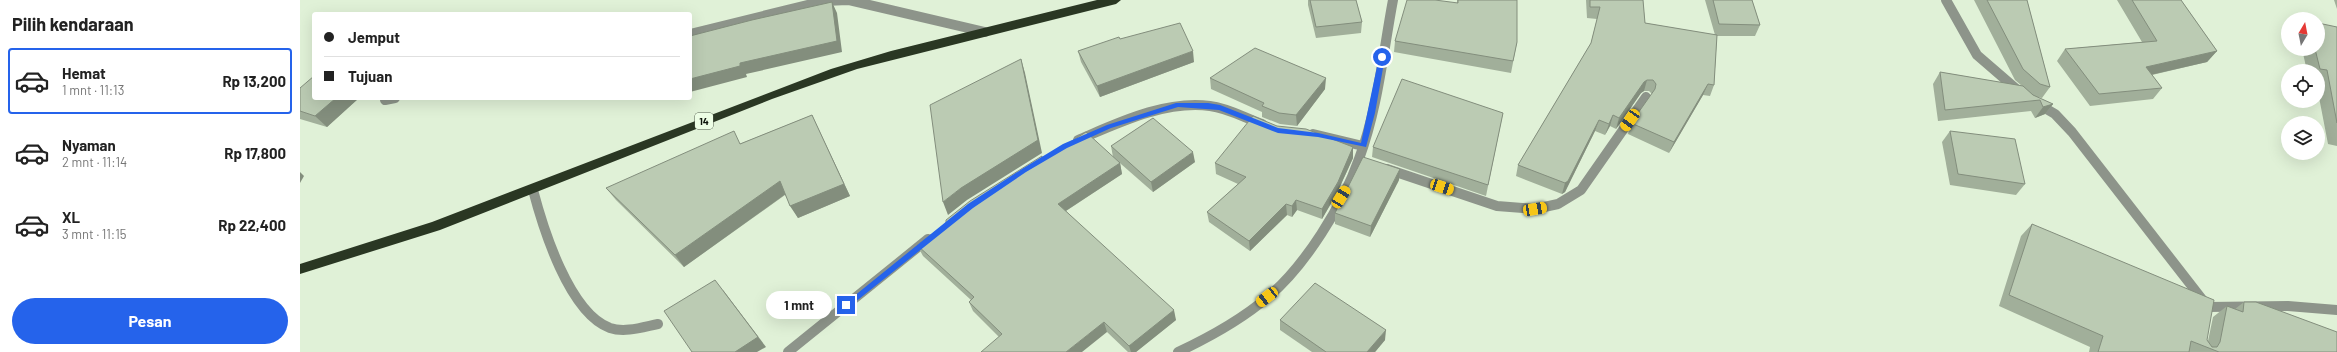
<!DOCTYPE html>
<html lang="id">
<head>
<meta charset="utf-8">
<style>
	:root { --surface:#fff; --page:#f2f2f2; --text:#222; --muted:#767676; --line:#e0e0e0; --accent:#2563eb }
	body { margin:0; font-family:Barlow,sans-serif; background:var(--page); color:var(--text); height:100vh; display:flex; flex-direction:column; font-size:15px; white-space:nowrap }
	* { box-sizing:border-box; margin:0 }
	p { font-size:13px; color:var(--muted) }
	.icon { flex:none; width:22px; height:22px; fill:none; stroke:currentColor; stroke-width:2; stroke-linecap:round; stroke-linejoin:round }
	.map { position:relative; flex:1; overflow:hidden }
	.panel { display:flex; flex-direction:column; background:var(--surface); width:300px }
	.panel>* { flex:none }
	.banner { position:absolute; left:12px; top:12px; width:380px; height:88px; border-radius:4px; box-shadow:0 4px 16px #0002; display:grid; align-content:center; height:88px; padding:0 12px; background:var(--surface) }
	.needle { width:26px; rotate:10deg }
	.buttons { position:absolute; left:1981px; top:12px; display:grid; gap:8px }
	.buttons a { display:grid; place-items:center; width:44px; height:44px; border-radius:50%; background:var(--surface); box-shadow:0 4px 16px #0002; font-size:20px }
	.end { position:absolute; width:18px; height:18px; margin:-9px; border:5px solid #2563eb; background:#fff; box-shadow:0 0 0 2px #fff }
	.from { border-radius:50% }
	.bubble { position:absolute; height:28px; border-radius:14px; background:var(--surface); box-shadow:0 4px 16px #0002; font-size:13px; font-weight:700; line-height:28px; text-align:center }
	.car { position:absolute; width:12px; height:24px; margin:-12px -6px; border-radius:5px; box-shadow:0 0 3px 1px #0007; background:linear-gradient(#f5c518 24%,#345 0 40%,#f5c518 0 76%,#345 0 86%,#f5c518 0) }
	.banner b { display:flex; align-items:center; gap:14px; height:38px; font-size:15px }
	.banner b+b { border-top:1px solid var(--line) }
	.banner i { width:10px; height:10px; background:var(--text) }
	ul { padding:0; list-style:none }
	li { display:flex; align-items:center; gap:12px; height:66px; margin:0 8px 6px; padding:0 4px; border:2px solid transparent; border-radius:4px }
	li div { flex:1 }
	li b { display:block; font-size:15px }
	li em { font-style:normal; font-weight:700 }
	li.active { border-color:var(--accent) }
	li>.icon { width:36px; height:36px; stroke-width:1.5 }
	h2 { padding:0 12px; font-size:18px; line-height:48px }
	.action { display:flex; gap:8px; margin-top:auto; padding:8px 12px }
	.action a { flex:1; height:46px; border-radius:24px; background:var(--accent); color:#fff; font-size:16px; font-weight:700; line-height:46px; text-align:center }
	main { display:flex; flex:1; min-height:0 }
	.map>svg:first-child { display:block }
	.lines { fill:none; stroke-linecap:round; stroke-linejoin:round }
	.street { stroke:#8d948a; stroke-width:10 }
	.highway { fill:#2a3723; fill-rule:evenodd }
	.wall { fill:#a1af9a }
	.shaded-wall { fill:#838e7d }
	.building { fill:#bbcbb3; stroke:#838e7d }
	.route { fill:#2563eb }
	.labels { text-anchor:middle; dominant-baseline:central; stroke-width:3; stroke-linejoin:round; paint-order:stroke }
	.shield { fill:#edfee5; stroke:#505a4c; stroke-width:1 }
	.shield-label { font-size:10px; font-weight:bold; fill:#0d130a }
</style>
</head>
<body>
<main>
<section class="panel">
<h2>Pilih kendaraan</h2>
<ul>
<li class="active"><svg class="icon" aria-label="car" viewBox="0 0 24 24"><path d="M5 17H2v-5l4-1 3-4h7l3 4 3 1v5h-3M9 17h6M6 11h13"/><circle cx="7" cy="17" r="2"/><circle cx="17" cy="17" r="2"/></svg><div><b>Hemat</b><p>1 mnt · 11:13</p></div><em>Rp 13,200</em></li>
<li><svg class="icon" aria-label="car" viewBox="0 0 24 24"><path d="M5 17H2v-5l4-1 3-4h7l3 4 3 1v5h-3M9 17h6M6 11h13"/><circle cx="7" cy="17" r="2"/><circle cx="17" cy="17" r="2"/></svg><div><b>Nyaman</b><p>2 mnt · 11:14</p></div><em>Rp 17,800</em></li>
<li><svg class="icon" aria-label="car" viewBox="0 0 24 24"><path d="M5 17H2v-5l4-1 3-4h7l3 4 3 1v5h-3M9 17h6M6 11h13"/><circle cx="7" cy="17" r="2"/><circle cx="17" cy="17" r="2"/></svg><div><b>XL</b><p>3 mnt · 11:15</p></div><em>Rp 22,400</em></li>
</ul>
<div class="action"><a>Pesan</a></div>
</section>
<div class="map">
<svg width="2037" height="352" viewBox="0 0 2037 352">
	<rect width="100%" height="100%" fill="#e0f1d7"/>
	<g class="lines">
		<g class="street">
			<path d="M1646,0l31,55 44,38"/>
			<path d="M390,34l134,-33 24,-1 137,32"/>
			<path d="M85,100l10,-2"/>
			<path d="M1738,104l17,10 17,18 133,171"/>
			<path d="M1013,134l50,12"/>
			<path d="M778,140c40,-17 87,-40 132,-34 18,2 35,12 52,18"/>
			<path d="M1087,169l110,37 38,3 23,-5 23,-14 65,-93"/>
			<path d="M233,190c10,38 36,123 77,138 15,5 33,-1 48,-4"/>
			<path d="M1908,307l80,-1 49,4"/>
			<path d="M488,352l140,-113"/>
			<path d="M878,352c32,-15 63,-32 90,-55 37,-31 75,-92 91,-138 19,-51 24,-106 34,-159"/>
		</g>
		<path class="highway" d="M797,0h24l-5,4 -259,65 -85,30 -332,131 -140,44v-10l132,-42 399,-153 60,-18z"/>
	</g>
	<g class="wall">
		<path d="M1008,0h48l6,22 -1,11 -45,5 -8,-33z"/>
		<path d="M1157,0h60v42l-6,31 -117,-21 1,-11 62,-38z"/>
		<path d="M1286,0h57l2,23 70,12 -10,-35h47l8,25 -5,11h-38l-3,49 -4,11 -7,-1 -34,58 -41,-19 3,-11 21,-29 -3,-3h-5l-3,2 -25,36 -6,-3 -5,9 -10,-4 -30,61 -3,2 -46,-18 2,-11 73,-122 6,-24 -10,-1z"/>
		<path d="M1674,0h53l23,87 -8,11 -5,-1 16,7 -8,10 -10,4 -4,-7 -93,10 -5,-37 7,-12 82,14 -7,-6z"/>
		<path d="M1817,0h64l36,51 -10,11 -55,13 10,13 -9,11 -63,7 -33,-45 8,-12 77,-7z"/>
		<path d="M2034,0h3v9z"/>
		<path d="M2037,27v119l-9,-2 -10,-52v-21h-11l-5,-22h16z"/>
		<path d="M820,39l74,23 -94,35 -19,-35 -3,-11z"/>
		<path d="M910,78l115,11 -28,37 -17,-2 -18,-7v-5l-51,-23z"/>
		<path d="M0,88l14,10h45l-32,29 -27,-8z"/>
		<path d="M1203,113l-17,83 -114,-39 1,-10z"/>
		<path d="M512,115l6,13 32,68 -52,22 -13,-23 -101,72 -68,-67 -10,-12 136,-45z"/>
		<path d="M977,126l76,21v11l-16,35 -15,26 -25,-9 -5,7 -5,-2 -37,36 -41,-29 -2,-10 31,-28 -22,-10 -1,-11z"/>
		<path d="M1650,131l75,53 -9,11 -66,-10 -8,-43z"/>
		<path d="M811,146l84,16 -42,30 -40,-35z"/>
		<path d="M743,159l77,4 2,11 -56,37 110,109 -40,32h-8l-21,-20 -108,5 -26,-26 -4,-9 2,-2 -48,-44 -6,-11 29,-21z"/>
		<path d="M1099,180l-29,57 -35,-13v-11z"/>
		<path d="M1732,224l175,116 1,1 5,-24 14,-11 8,3 9,-7 93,50h-248l1,-5 -91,-41 22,-70z"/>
		<path d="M980,320l105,20 -10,12h-63l-32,-22z"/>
	</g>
	<g class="shaded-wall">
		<path d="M532,2l5,11 5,39 -96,22 1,3 -57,15v-13l50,-16z"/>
		<path d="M893,51l1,11 -94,35 -3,-11z"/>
		<path d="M1917,51l-10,11 -70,16 9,-11z"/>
		<path d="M721,59l4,14 17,80 -75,47 -19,15 -5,-13 18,-14z"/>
		<path d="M1026,78l-1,11 -28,37 -1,-11z"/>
		<path d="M1347,80l-3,11 -3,2 -25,36 3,-11 25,-36z"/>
		<path d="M1408,84l-5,11 -34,58 5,-11z"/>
		<path d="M36,98h23l-32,29 -12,-11z"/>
		<path d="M1753,104l-8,10 -10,4 8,-11z"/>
		<path d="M512,115l6,13 32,68 -52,22 -8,-12z"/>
		<path d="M1313,115l-3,11 -5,9 4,-11z"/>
		<path d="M1299,120l-4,11 -30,61 -3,2 3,-11z"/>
		<path d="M1053,147v11l-16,35 -15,26v-10z"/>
		<path d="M893,152l2,10 -42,30 -2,-10z"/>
		<path d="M820,163l2,11 -61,40 -3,-10z"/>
		<path d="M1100,169l-1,11 -29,57 1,-11z"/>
		<path d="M0,172l4,4 -4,7z"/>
		<path d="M480,181l7,12 -103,74 -9,-12z"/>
		<path d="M996,200l1,10 -5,7v-11z"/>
		<path d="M986,204l1,11 -37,36 -1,-10z"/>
		<path d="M423,290l43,57 -9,5h-22z"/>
		<path d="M874,310l2,10 -40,32h-5l-2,-6z"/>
		<path d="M804,322l3,10 -25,20h-16z"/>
		<path d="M1086,330l-1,10 -10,12h-8z"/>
	</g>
	<g class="building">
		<path d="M1010,0h46l6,22 -46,5z"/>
		<path d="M1107,0h28l23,3v-3h59v42l-4,19 -118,-20z"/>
		<path d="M1290,0h53l2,23 72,12 -3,50 -6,-1 -34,58 -43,-19 24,-34 1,-5 -3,-4h-6l-3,2 -25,36 -6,-3 -4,9 -10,-4 -31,61 -3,2 -47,-18 73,-122 9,-36h-10z"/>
		<path d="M1413,0h39l8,25 -41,-1z"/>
		<path d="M1687,0h40l23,87 -10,-3 -17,-15z"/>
		<path d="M1832,0h49l36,51 -71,16 16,21 -63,6 -34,-45 92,-8z"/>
		<path d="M532,2l5,39 -97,22v3l-50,13v-43l62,-16z"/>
		<path d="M880,23l13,28 -96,35 -19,-35 41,-14 1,2z"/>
		<path d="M2018,23l19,4v96l-10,-53 -7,-1 -5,-20h3z"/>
		<path d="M955,48l71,30 -30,37 -17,-2 -17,-7 2,-3 -54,-25z"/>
		<path d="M721,59l17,81 -77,48 -18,14 -13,-97z"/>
		<path d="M1640,72l83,14 10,9 20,9 -10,3 -3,-7 -95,10z"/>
		<path d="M14,76v22h22l-21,18 -15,-5v-23z"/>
		<path d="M1102,79l101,34 -15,72 -115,-38z"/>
		<path d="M512,115l32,69 -54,22 -10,-25 -105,74 -69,-67 128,-57 6,13z"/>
		<path d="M953,116l24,10 29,3 47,18 -15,35 -16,27 -26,-9 -4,6 -6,-2 -37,37 -42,-29 39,-35 -31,-14z"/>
		<path d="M853,118l40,34 -42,30 -40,-36z"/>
		<path d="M1650,131l65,8 10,45 -67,-10z"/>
		<path d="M786,132l34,31 -62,41 116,106 -45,36 -25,-24 -38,30h-85l21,-18 -33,-32 5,-5 -57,-52 29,-21v-4l24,-19 72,-45v4z"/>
		<path d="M1063,157l37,12 -29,57 -36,-13z"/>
		<path d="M1732,224l182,76 -7,40 5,7h5l3,-5 7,-36 16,6 1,-10h12l81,30v20h-118l-28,-11 -2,11h-91l5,-16 -94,-41z"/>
		<path d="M415,280l43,57 -23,15h-43l-28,-41z"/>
		<path d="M1015,283l71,47 -19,22h-41l-46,-32z"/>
	</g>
	<path class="route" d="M1082,54l3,3 -10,56 -9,34 -48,-10 -40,-4 -59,-23 -41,-3 -67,21 -44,20 -41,24 -53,36 -124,99h-5l-1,-2 125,-101 54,-35 41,-25 44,-19 69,-22h32l12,2 58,23 40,5 43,10 18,-86z"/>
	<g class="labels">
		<rect class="shield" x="395" y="113" width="18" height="16" rx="3"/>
		<g class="shield-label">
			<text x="404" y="121">14</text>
		</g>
	</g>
</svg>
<div class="buttons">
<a><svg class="needle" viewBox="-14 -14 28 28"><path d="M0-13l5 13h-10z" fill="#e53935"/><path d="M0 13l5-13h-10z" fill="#767676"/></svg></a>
<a><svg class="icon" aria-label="locate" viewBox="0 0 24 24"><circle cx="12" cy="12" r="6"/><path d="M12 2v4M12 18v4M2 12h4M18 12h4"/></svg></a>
<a><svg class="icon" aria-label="layers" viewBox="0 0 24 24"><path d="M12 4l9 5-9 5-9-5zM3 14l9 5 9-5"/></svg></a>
</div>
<i class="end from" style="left:1082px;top:57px"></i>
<i class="end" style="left:546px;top:305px"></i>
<div class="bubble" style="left:466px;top:291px;width:66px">1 mnt</div>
<i class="car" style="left:1330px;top:120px;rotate:215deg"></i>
<i class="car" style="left:1142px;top:187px;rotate:108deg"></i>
<i class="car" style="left:1041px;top:197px;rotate:32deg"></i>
<i class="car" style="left:1235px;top:209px;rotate:80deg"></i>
<i class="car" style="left:967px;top:297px;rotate:232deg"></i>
<div class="banner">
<b><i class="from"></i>Jemput</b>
<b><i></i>Tujuan</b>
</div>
</div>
</main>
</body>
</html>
